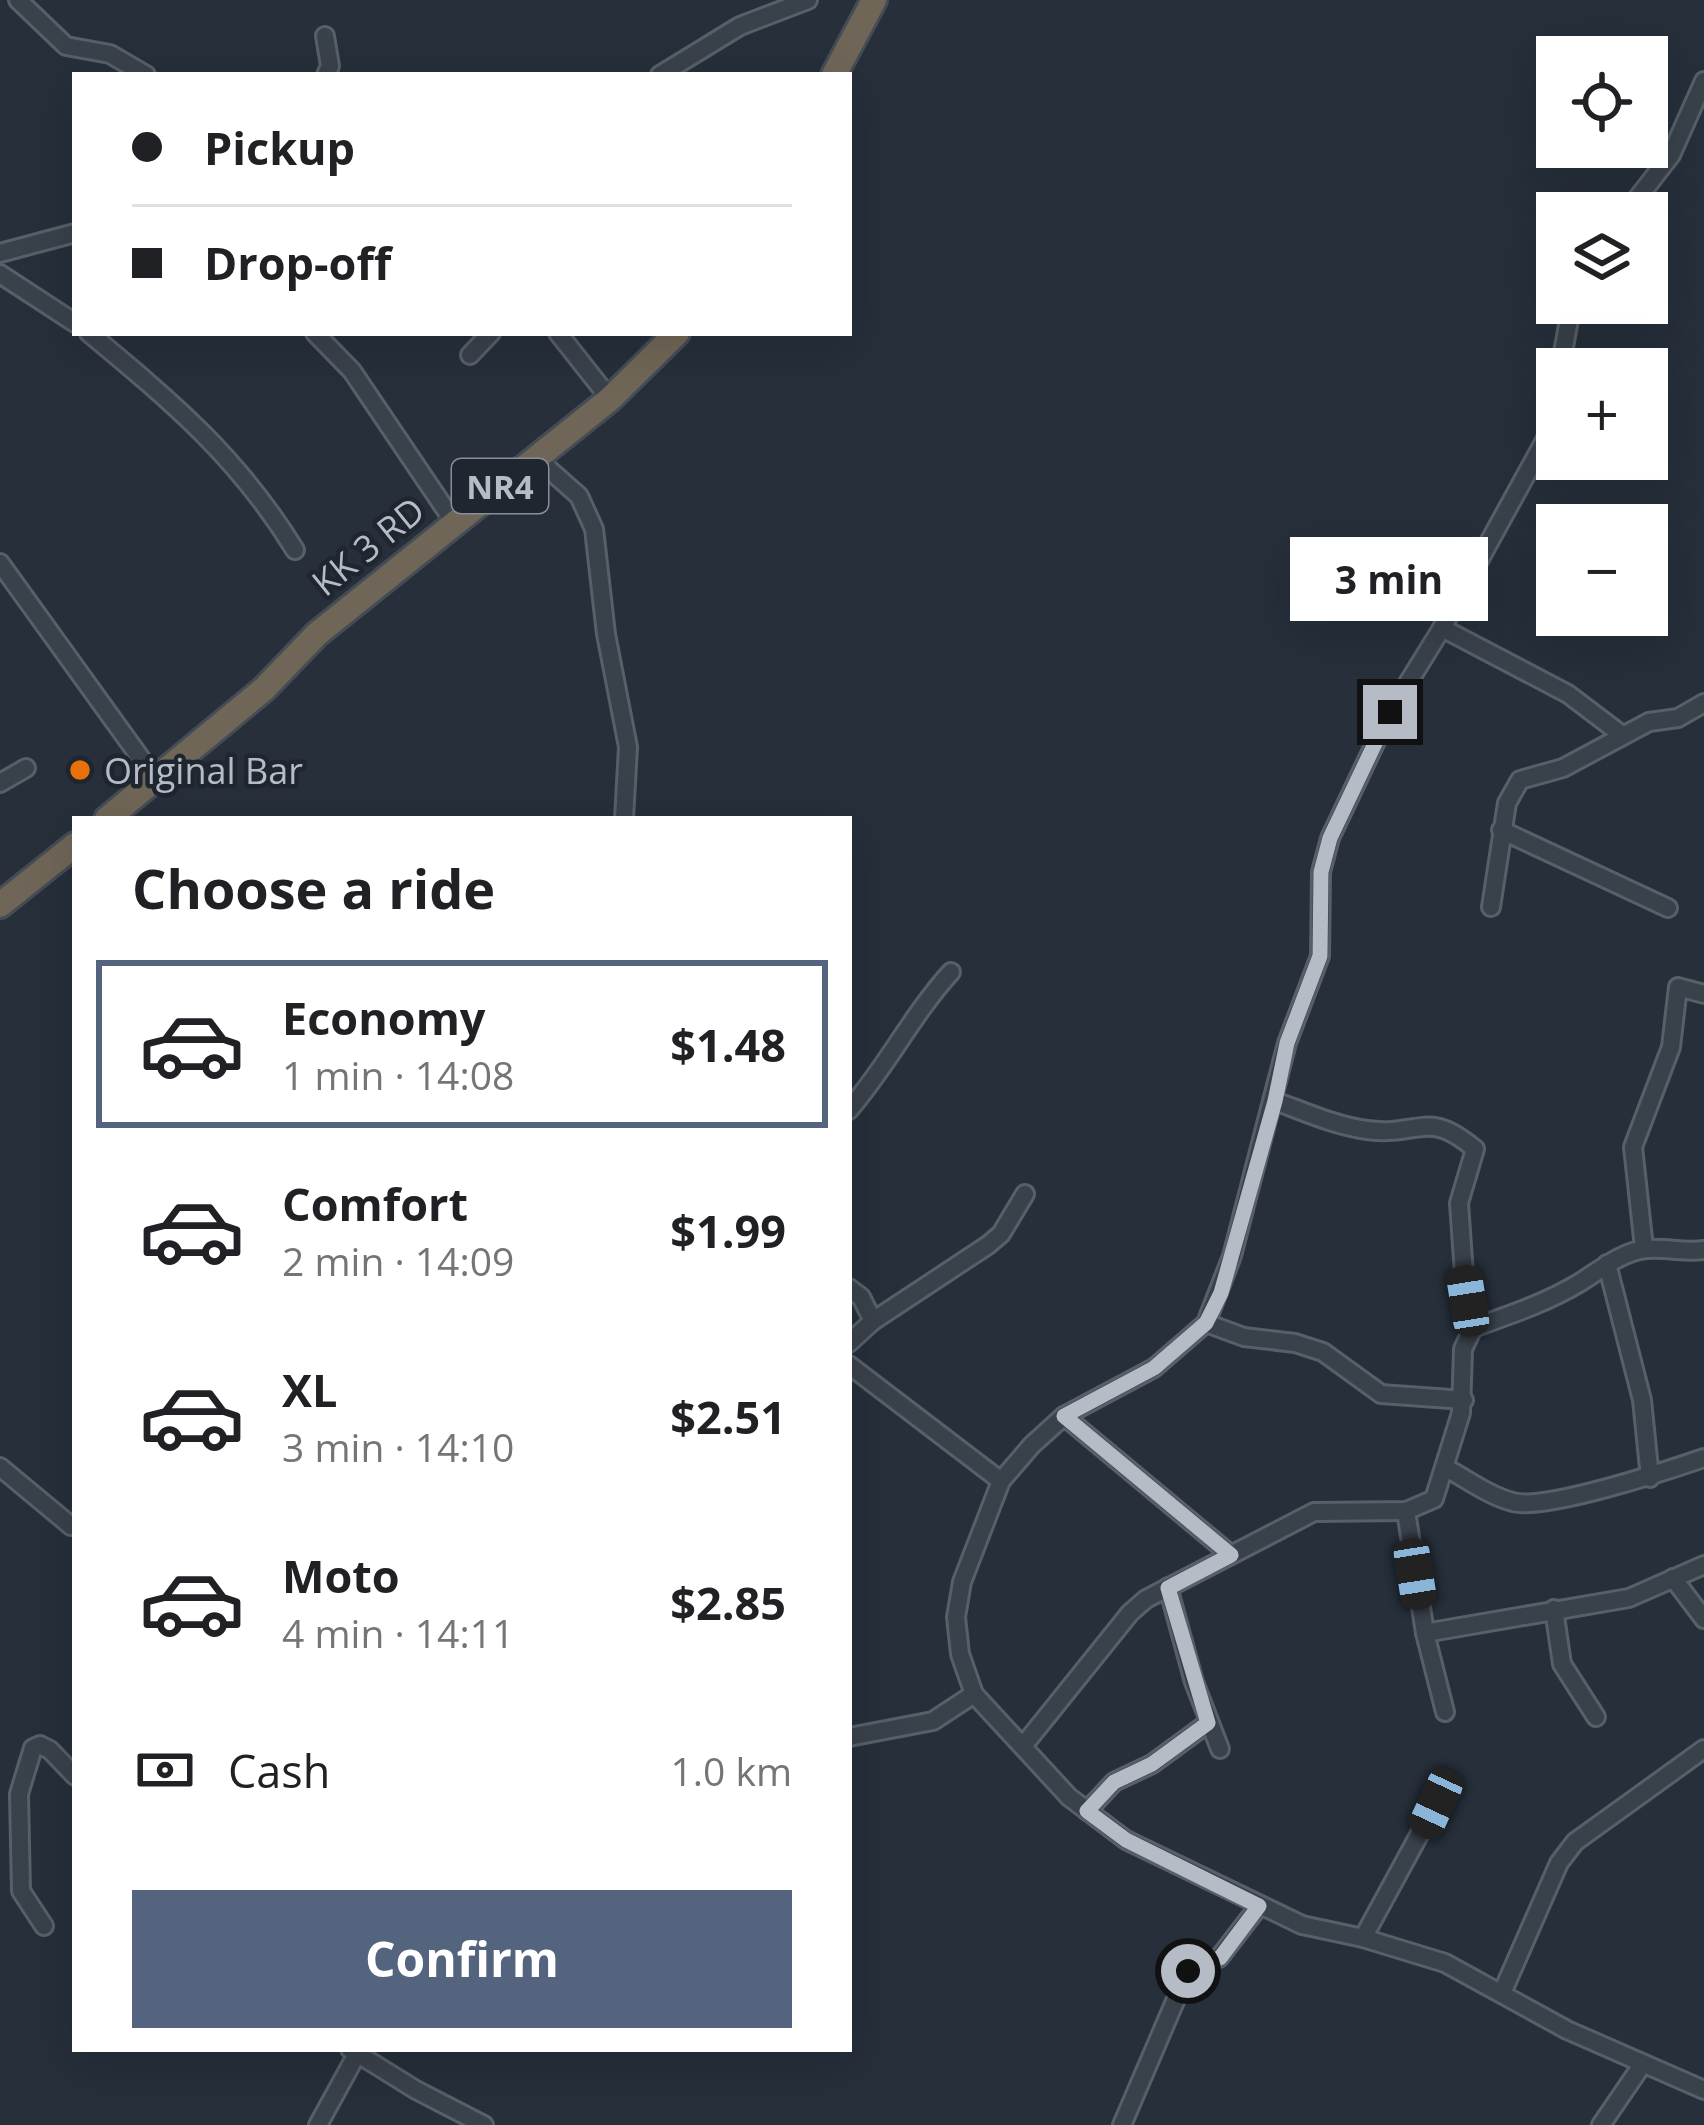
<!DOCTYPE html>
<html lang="en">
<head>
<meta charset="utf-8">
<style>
	:root { --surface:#fff; --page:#f6f6f6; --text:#202124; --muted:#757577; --line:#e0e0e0; --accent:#54647e }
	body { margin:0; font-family:"Open Sans",sans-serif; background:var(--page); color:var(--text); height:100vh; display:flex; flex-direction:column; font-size:45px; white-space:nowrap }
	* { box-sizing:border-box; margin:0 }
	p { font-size:39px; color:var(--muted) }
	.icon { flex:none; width:66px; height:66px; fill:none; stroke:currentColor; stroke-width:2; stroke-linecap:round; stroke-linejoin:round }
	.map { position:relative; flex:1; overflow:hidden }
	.panel { position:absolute; left:72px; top:816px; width:780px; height:1236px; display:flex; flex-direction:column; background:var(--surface); border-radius:0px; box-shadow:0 12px 48px #0002 }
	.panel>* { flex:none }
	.banner { position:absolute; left:72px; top:72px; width:780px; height:264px; border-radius:0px; box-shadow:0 12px 48px #0002; display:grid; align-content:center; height:264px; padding:0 60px; background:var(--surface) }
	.buttons { position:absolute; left:1536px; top:36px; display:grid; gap:24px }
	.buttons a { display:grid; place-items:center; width:132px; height:132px; border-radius:0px; background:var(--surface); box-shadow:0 12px 48px #0002; font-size:60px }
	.end { position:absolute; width:54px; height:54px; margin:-27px; border:15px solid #b5bcc6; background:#111; box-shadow:0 0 0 6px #111 }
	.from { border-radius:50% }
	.bubble { position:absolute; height:84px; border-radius:0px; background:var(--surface); box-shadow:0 12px 48px #0002; font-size:39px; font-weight:700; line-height:84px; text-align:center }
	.car { position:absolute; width:36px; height:72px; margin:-36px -18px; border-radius:15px; box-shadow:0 0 9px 3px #0007; background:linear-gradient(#222 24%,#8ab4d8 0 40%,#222 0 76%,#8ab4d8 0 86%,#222 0) }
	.banner b { display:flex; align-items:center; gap:42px; height:114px; font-size:45px }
	.banner b+b { border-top:3px solid var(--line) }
	.banner i { width:30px; height:30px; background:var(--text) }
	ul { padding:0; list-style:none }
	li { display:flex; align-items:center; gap:36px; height:168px; margin:0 24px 18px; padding:0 36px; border:6px solid transparent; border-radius:0px }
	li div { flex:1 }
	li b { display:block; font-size:45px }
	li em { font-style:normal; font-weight:700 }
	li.on { border-color:var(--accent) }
	li>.icon { width:108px; height:108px; stroke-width:1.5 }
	h2 { padding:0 60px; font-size:54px; line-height:144px }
	.pay { display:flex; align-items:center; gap:30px; height:132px; padding:0 60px; font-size:45px }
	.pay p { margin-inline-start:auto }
	.cta { display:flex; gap:24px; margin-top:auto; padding:24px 60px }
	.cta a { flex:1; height:138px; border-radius:0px; background:var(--accent); color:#fff; font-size:48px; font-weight:700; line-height:138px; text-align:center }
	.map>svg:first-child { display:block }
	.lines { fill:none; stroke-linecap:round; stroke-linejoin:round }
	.minor-casing { stroke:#575f69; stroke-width:22 }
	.highway-casing { stroke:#444c56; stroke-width:30 }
	.minor { stroke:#39414b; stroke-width:16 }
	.highway { stroke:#706657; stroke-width:24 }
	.route { stroke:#b5bcc6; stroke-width:15 }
	.food-dot { fill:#e8710a; stroke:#1f2630; stroke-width:4.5 }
	.labels { text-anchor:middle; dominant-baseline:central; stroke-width:9; stroke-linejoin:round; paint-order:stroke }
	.shield { fill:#1f2630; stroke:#888f99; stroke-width:3 }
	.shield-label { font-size:33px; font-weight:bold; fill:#b5bcc6 }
	.street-label { font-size:36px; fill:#b5bcc6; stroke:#1f2630 }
	.poi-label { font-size:36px; fill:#b5bcc6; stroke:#1f2630; text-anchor:start }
</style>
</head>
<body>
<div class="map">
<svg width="1704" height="2125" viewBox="0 0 1704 2125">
	<rect width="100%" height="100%" fill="#262f3a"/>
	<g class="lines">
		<g class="minor-casing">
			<g id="minor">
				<path d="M18,0l48,46 44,8 36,21"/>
				<path d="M325,36l5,30 -4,9"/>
				<path d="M660,75l80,-49 68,-26"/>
				<path d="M1626,213l45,-58 33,-74"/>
				<path d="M0,253l75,-20"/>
				<path d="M0,274l75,49"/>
				<path d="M89,333c83,69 149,124 206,217"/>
				<path d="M315,333l37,38 102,151"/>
				<path d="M558,333l52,66"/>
				<path d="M470,355l21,-22"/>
				<path d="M1560,369l12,-66"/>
				<path d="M1557,395l-8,38 -107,195 -52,84 -60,126 -9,34 -1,84 -33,87 -55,213 -26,67 -52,45 -90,48 -32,29 -31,36 -39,101 -6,35 4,37 14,40 95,103 57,43 176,85 61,13 82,25 122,67 137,60"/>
				<path d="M536,458l43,38 15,33 12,105 22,113 -4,72"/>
				<path d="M0,563l155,215"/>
				<path d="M1442,628l126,66 54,41"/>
				<path d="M0,783l26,-15"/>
				<path d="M1501,830l167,78"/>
				<path d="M1491,907l16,-104 13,-23 43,-12 86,-46 29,-4 26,-15"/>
				<path d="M1275,1101c30,11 61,25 92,29 54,7 59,-22 108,19l-16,54 5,71 9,54"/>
				<path d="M849,1110c38,-44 63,-95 102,-138"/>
				<path d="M1644,1248l-11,-101 38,-100 7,-60 26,7"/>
				<path d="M1607,1264l35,136 8,78"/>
				<path d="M849,1288l12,9 12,24 -24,22"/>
				<path d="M873,1321l115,-76 13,-11 24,-40"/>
				<path d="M1206,1323l38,14 51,6 28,9 58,42 83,6"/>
				<path d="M849,1365l152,116"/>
				<path d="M1064,1416l167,139"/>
				<path d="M0,1467l71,59"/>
				<path d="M1446,1468c21,11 43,28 67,34 32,9 156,-32 191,-44"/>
				<path d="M1406,1511l19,122 20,79"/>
				<path d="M1673,1578l31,41"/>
				<path d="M1168,1587l26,95 26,67"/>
				<path d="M1554,1609l8,55 34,53"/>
				<path d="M1425,1633l204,-35 75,-33"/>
				<path d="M849,1737l84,-16 41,-27"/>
				<path d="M1023,1746l107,-133 16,-14 168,-87 92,-1 28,-12 27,-86 2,-64 10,-21c36,-13 73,-25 106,-45 20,-12 43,-32 68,-34 19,-2 37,4 57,1"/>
				<path d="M1087,1811l27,-29 38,-18 56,-41"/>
				<path d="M44,1926l-23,-35 -2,-97 14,-46 7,-3 10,5 25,26"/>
				<path d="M1363,1938l73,-134"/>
				<path d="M1502,1993l57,-130 16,-21 129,-93"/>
				<path d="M350,2049l66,41 68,35"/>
				<path d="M318,2125l39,-71"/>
				<path d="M1122,2125l66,-154 9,-8 22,-5 40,-52"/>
				<path d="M1601,2125l41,-60"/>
			</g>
		</g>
		<g class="highway-casing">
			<g id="highway">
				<path d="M834,75l40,-75"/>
				<path d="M107,819l157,-130 53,-55 293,-235 67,-66"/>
				<path d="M0,905l75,-60"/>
			</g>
		</g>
		<use href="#minor" class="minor"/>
		<use href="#highway" class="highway"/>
	</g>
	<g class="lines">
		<path class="route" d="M1188,1971l10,-8 22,-5 39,-52 -133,-66 -39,-29 27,-29 38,-18 56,-41 -40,-135 63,-33 -167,-139 90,-48 52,-45 15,-30 54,-192 12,-58 33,-87 1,-84 9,-34 60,-126"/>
	</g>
	<circle class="food-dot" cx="80" cy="770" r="12"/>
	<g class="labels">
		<rect class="shield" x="452" y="459" width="96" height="54" rx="9"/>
		<g class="shield-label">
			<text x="500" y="486">NR4</text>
		</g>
		<g class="street-label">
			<text transform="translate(368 546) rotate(-39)">KK 3 RD</text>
		</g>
		<g class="poi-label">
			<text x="104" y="770">Original Bar</text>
		</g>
	</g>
</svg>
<div class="buttons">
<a><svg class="icon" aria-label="locate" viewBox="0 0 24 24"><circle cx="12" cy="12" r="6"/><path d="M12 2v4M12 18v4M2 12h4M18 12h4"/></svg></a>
<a><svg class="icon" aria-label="layers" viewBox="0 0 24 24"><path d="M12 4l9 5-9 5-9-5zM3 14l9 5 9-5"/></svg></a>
<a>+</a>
<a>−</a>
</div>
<i class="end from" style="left:1188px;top:1971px"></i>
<i class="end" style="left:1390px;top:712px"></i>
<div class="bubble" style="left:1290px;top:537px;width:198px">3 min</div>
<i class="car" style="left:1468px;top:1301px;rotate:351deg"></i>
<i class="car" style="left:1415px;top:1574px;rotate:171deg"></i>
<i class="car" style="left:1436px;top:1804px;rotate:205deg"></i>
<div class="banner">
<b><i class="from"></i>Pickup</b>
<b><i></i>Drop-off</b>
</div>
<section class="panel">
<h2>Choose a ride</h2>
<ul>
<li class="on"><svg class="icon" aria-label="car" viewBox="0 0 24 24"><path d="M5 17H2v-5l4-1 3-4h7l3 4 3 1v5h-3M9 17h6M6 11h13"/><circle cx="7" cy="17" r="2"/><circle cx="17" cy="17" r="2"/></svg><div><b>Economy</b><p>1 min · 14:08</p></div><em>$1.48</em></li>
<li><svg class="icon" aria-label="car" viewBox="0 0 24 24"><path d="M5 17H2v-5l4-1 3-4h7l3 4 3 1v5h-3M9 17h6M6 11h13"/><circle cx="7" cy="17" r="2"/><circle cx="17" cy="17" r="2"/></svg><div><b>Comfort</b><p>2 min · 14:09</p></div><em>$1.99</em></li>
<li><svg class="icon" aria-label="car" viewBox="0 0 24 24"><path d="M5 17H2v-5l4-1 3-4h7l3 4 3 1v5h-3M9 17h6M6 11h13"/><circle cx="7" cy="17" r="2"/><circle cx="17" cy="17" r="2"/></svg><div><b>XL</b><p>3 min · 14:10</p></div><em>$2.51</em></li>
<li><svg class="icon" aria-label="car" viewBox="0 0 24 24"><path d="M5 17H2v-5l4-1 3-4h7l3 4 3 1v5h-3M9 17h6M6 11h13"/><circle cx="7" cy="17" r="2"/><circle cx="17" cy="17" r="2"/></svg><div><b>Moto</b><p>4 min · 14:11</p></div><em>$2.85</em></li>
</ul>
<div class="pay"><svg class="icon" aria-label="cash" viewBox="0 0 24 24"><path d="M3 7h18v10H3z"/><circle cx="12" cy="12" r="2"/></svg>Cash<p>1.0 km</p></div>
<div class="cta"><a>Confirm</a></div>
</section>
</div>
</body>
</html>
